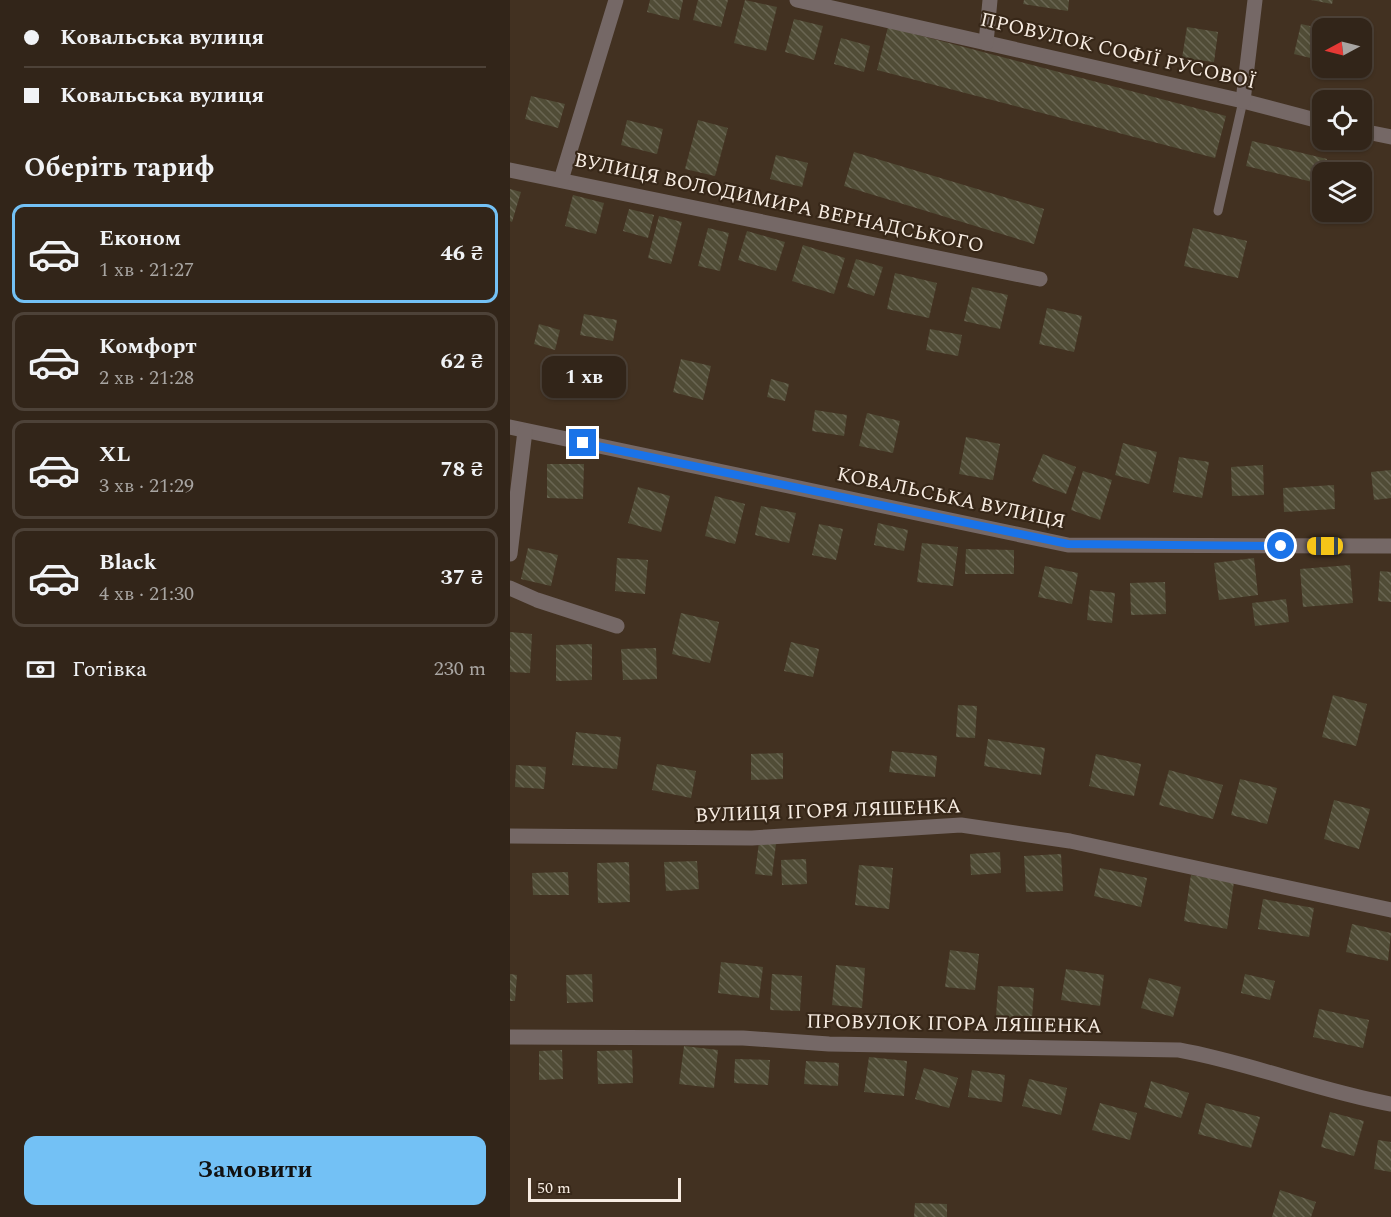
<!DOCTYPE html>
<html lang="uk">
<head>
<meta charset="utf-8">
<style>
	:root { --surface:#322519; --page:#3d3126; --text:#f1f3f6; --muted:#a8a5a2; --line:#4d4238; --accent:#73c1f5 }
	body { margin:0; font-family:Spectral,serif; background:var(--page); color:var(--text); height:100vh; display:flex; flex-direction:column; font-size:22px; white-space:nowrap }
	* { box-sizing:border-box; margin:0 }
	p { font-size:20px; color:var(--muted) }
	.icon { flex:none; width:33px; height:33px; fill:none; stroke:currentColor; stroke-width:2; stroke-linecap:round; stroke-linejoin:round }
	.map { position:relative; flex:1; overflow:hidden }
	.drawer { display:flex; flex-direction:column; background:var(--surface); width:510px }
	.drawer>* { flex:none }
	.banner { display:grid; align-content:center; height:132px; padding:0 24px; background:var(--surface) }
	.needle { width:39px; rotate:263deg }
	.controls { position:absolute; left:802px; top:18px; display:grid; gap:12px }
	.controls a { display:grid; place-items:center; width:60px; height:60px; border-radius:12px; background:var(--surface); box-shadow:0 2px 4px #0004,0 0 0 2px var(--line); font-size:30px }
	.scale { position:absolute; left:18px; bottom:15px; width:153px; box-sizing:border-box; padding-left:6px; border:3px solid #f7ece2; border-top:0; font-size:16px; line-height:21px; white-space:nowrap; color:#f7ece2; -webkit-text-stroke:4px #372718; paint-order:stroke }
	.end { position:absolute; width:27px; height:27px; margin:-14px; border:8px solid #1a73e8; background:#fff; box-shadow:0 0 0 3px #fff }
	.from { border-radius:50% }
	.bubble { position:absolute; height:42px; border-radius:12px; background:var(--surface); box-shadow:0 2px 4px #0004,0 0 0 2px var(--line); font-size:20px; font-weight:700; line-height:42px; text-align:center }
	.car { position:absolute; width:18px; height:36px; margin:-18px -9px; border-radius:8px; box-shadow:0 0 4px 2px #0007; background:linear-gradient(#f5c518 24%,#345 0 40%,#f5c518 0 76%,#345 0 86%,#f5c518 0) }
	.banner b { display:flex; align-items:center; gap:21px; height:57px; font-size:22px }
	.banner b+b { border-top:2px solid var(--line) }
	.banner i { width:15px; height:15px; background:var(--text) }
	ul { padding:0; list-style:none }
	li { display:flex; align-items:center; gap:18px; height:99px; margin:0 12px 9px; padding:0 12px; border:3px solid var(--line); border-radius:12px }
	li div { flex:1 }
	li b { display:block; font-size:22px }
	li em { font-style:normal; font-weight:700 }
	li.current { border-color:var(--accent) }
	li>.icon { width:54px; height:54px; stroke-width:1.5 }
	h2 { padding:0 24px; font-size:27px; line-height:72px }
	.pay { display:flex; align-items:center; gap:15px; height:66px; padding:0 24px; font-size:22px }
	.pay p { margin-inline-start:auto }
	.cta { display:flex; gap:12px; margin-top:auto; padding:12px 24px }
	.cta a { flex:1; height:69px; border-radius:12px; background:var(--accent); color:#111; font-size:24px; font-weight:700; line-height:69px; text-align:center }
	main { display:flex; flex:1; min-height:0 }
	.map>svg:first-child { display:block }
	.building { fill:url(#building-back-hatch) }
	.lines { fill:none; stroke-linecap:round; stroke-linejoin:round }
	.lane { stroke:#756866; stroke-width:9 }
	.street { stroke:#756866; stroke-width:15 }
	.route { stroke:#1a73e8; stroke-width:8 }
	.labels { text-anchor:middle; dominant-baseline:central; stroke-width:4.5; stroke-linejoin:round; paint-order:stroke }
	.street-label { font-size:20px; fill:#f7ece2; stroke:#372718 }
</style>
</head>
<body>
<main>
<section class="drawer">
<div class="banner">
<b><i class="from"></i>Ковальська вулиця</b>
<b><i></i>Ковальська вулиця</b>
</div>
<h2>Оберіть тариф</h2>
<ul>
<li class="current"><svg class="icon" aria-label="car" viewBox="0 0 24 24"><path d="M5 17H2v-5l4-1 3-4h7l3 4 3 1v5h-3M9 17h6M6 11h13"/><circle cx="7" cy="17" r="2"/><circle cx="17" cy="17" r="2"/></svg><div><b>Економ</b><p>1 хв · 21:27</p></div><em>46 ₴</em></li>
<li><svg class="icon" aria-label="car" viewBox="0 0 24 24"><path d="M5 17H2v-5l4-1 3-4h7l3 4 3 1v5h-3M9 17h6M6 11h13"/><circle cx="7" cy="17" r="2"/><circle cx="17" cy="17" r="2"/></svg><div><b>Комфорт</b><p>2 хв · 21:28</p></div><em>62 ₴</em></li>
<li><svg class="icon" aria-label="car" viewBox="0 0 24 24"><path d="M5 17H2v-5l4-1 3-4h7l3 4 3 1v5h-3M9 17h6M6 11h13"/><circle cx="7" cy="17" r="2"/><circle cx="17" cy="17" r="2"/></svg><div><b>XL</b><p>3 хв · 21:29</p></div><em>78 ₴</em></li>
<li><svg class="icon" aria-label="car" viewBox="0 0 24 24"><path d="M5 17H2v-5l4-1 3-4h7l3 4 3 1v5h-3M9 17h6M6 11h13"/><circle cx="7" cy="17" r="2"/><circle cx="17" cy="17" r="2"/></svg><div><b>Black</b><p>4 хв · 21:30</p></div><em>37 ₴</em></li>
</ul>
<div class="pay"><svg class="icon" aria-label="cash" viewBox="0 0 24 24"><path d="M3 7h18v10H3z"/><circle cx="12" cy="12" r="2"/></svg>Готівка<p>230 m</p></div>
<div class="cta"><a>Замовити</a></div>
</section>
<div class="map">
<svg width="881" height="1217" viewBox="0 0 881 1217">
	<defs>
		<pattern id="building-back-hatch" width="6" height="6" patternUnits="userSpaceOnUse" patternTransform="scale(1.5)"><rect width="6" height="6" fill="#504c36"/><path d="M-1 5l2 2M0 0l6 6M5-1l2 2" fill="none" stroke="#6a6653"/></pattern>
	</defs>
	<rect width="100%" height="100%" fill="#423121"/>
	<g class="building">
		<path d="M140,0h33l-4,20 -32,-8z"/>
		<path d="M188,0h30l-7,27 -28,-7z"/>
		<path d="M235,0l32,7 -11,44 -32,-8z"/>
		<path d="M514,0h45l-1,11 -45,-7z"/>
		<path d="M801,0h22l-1,4z"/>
		<path d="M284,19l29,7 -9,34 -29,-8z"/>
		<path d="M791,24l22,5v32l-29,-7z"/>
		<path d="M378,27l338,89 -11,42 -338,-88z"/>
		<path d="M677,27l31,5 -4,30 -32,-4z"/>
		<path d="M331,38l29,8 -6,26 -30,-8z"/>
		<path d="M21,96l34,8 -7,24 -33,-9z"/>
		<path d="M117,120l36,9 -6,25 -36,-9z"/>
		<path d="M188,120l30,8 -13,48 -30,-7z"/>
		<path d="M742,141l75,18 -6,25 -75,-18z"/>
		<path d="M344,152l190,57 -10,35 -190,-58z"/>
		<path d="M266,155l32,8 -6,24 -32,-8z"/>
		<path d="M0,189l11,3 -9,30 -2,-1z"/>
		<path d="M63,195l31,8 -8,31 -31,-8z"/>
		<path d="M119,209l25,6 -6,23 -25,-7z"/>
		<path d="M149,216l23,6 -11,42 -23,-6z"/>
		<path d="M198,228l21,5 -9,38 -22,-5z"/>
		<path d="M683,228l54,13 -9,37 -54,-12z"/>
		<path d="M237,231l38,11 -9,29 -38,-11z"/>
		<path d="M293,245l42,13 -11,36 -42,-13z"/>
		<path d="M346,259l27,8 -9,29 -27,-9z"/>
		<path d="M385,273l42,10 -8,35 -42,-9z"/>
		<path d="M462,287l36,8 -8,34 -36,-8z"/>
		<path d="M537,308l35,8 -8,36 -35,-8z"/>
		<path d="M74,314l33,6 -4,21 -33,-6z"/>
		<path d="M29,324l21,6 -5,20 -21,-6z"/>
		<path d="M420,329l32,6 -4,21 -32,-6z"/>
		<path d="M171,359l30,7 -8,34 -30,-8z"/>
		<path d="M261,379l18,5 -4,17 -18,-4z"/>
		<path d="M305,410l32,5 -3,21 -32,-5z"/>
		<path d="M357,413l33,8 -7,32 -34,-7z"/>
		<path d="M456,437l34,7 -7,36 -34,-6z"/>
		<path d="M613,443l34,9 -8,32 -34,-9z"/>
		<path d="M533,454l33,13 -10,27 -34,-13z"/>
		<path d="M669,457l30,5 -7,36 -29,-6z"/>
		<path d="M37,464h37l-1,35 -36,-1z"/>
		<path d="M753,465l1,30 -32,1 -1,-29z"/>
		<path d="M881,470v28l-17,2 -3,-28z"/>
		<path d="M573,471l29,9 -12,40 -29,-10z"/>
		<path d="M824,485l1,24 -51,3 -1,-24z"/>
		<path d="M128,487l32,9 -9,36 -33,-9z"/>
		<path d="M205,496l30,8 -10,40 -30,-8z"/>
		<path d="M251,506l35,7 -7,30 -34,-8z"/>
		<path d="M368,523l30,7 -4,21 -30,-6z"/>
		<path d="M309,524l24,5 -7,31 -24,-5z"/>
		<path d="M412,543l36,4 -5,39 -36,-4z"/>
		<path d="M18,548l30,7 -7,31 -30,-7z"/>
		<path d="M456,549l48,1v24h-49z"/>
		<path d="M107,558l31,2 -3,34 -30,-3z"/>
		<path d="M744,558l4,37 -39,5 -5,-37z"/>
		<path d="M840,565l3,38 -50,4 -3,-38z"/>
		<path d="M535,566l33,7 -6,31 -34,-7z"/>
		<path d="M870,571l11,1v30l-13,-1z"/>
		<path d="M655,582l1,32 -35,1 -1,-32z"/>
		<path d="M580,590l25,3 -3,30 -25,-3z"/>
		<path d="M776,599l3,23 -34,4 -3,-23z"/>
		<path d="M171,613l38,9 -9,41 -38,-9z"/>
		<path d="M0,632l22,2 -2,39 -20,-1z"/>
		<path d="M281,642l28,7 -6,28 -29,-6z"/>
		<path d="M82,644v36l-36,1v-36z"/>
		<path d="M146,648l1,31 -34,1 -2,-31z"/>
		<path d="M823,695l34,9 -11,42 -34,-9z"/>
		<path d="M448,705l19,1 -2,32 -19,-1z"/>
		<path d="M66,732l45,5 -4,32 -45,-4z"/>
		<path d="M478,739l57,9 -4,27 -57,-9z"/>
		<path d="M382,751l45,5 -2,21 -46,-5z"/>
		<path d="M273,753v26l-32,1v-26z"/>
		<path d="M586,754l45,10 -7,32 -45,-10z"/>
		<path d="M147,764l39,7 -5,27 -39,-8z"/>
		<path d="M6,765l30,2 -2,22 -29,-2z"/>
		<path d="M659,770l54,15 -10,34 -54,-14z"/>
		<path d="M730,779l37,9 -10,36 -36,-9z"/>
		<path d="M824,800l36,9 -11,40 -35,-10z"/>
		<path d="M249,842l17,2 -4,32 -17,-2z"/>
		<path d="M490,852l1,21 -30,2 -1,-21z"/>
		<path d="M551,854l2,37 -37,1 -2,-36z"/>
		<path d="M296,859l1,25 -25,1 -1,-25z"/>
		<path d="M187,861l2,28 -33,2 -2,-29z"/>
		<path d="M119,862l1,40 -32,1 -1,-40z"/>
		<path d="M349,865l34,3 -4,41 -34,-4z"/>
		<path d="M590,868l47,10 -6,29 -47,-11z"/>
		<path d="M58,872l1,23h-36l-1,-22z"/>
		<path d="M681,875l43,7 -7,47 -43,-8z"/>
		<path d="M753,899l51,9 -5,29 -51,-8z"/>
		<path d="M842,924l39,9 -3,28 -42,-9z"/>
		<path d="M440,950l29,4 -4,36 -30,-3z"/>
		<path d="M211,962l42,5 -4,31 -41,-5z"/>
		<path d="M326,965l29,3 -3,40 -30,-3z"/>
		<path d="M556,969l38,6 -4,31 -39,-6z"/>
		<path d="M0,974l7,1 -2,26h-5z"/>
		<path d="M82,974l1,28 -26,1 -1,-28z"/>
		<path d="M262,974l30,2 -2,35 -30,-1z"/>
		<path d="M735,974l30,7 -5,19 -29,-7z"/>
		<path d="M639,978l32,9 -8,30 -32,-9z"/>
		<path d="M488,986l36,2 -2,31 -36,-2z"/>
		<path d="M809,1009l50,11 -6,28 -50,-11z"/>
		<path d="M174,1046l34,4 -4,38 -35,-4z"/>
		<path d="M52,1050l1,29 -24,1v-29z"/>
		<path d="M122,1050l1,33 -35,1 -1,-33z"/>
		<path d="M359,1057l38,4 -3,35 -40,-4z"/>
		<path d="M225,1059l35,1 -2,25 -34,-2z"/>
		<path d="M296,1061l33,2 -1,23 -34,-2z"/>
		<path d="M414,1068l34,10 -9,30 -34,-9z"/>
		<path d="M462,1070l33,5 -3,27 -34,-5z"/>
		<path d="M519,1079l38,9 -6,27 -39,-9z"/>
		<path d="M641,1081l38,12 -8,25 -37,-11z"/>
		<path d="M590,1103l37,10 -7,27 -38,-10z"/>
		<path d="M696,1103l54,14 -9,31 -53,-14z"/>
		<path d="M820,1112l34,9 -10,35 -33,-9z"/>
		<path d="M868,1140l13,2v30l-17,-3z"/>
		<path d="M770,1190l36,12 -5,15h-39z"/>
		<path d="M405,1203l32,1v13h-33z"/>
	</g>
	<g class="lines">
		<path class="lane" d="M708,211l25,-110"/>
		<g class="street">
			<path d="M287,0l446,101 80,21"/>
			<path d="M476,43l4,-43"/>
			<path d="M733,101l12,-101"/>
			<path d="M852,131l29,6"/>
			<path d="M0,170l530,109"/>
			<path d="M51,180l55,-180"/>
			<path d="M0,427l558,118 323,1"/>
			<path d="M0,554l15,-123"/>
			<path d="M0,588l27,12 80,26"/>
			<path d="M0,836l242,2 209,-13 109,16 321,69"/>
			<path d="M0,1037l233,1 86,6 350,6c72,13 140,41 212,54"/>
		</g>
	</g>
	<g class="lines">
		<path class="route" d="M73,443l485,101 213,2"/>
	</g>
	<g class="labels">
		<g class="street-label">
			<text transform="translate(608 51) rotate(13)">ПРОВУЛОК СОФІЇ РУСОВОЇ</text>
			<text transform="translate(269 203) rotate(12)">ВУЛИЦЯ ВОЛОДИМИРА ВЕРНАДСЬКОГО</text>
			<text transform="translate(441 498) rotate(12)">КОВАЛЬСЬКА ВУЛИЦЯ</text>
			<text transform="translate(318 811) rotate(-2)">ВУЛИЦЯ ІГОРЯ ЛЯШЕНКА</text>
			<text transform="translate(444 1024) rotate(1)">ПРОВУЛОК ІГОРА ЛЯШЕНКА</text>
		</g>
	</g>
</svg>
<div class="controls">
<a><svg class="needle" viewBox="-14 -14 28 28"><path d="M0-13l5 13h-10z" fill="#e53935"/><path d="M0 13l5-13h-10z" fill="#a8a5a2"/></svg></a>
<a><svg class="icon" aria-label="locate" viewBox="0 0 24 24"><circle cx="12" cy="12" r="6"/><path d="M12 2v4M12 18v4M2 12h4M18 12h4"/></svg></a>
<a><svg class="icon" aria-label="layers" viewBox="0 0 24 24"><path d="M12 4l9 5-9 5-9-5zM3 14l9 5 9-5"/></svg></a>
</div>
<div class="scale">50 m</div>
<i class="end from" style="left:771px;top:546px"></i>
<i class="end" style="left:73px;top:443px"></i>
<div class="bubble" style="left:32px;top:356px;width:84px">1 хв</div>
<i class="car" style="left:815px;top:546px;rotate:270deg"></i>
</div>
</main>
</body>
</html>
